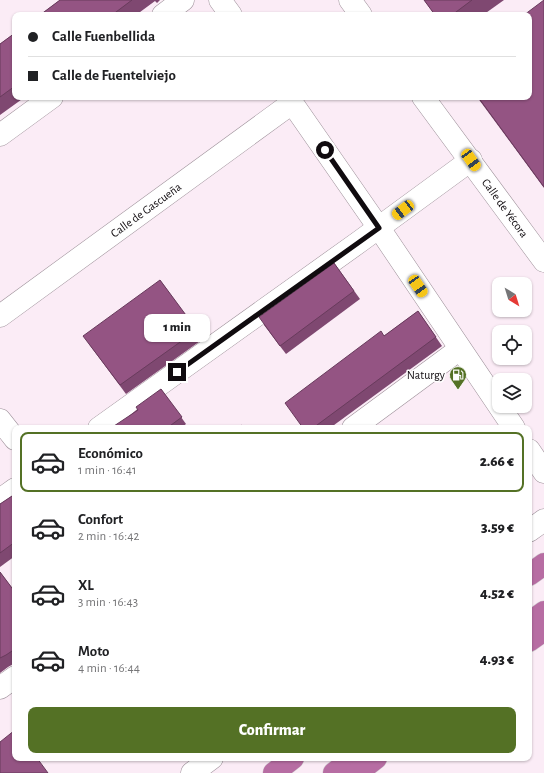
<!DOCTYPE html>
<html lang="es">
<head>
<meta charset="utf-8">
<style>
	:root { --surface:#fff; --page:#f2f2f2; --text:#202124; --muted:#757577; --line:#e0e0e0; --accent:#547125 }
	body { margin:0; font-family:"Alegreya Sans",sans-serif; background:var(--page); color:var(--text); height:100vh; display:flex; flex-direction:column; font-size:15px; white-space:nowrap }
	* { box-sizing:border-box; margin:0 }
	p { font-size:13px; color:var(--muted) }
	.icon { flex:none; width:22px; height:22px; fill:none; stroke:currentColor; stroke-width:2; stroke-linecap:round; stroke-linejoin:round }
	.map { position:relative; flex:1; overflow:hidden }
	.side { position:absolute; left:12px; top:425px; width:520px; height:336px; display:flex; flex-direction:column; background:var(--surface); border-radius:8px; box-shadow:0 1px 3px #0004 }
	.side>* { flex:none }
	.hud { position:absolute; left:12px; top:12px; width:520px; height:88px; border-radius:8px; box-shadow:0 1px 3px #0004; display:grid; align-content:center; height:88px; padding:0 16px; background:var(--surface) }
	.needle { width:26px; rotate:142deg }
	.controls { position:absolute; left:492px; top:277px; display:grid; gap:8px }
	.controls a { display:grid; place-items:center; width:40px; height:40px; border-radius:8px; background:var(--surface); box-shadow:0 1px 3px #0004; font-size:20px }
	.end { position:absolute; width:18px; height:18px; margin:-9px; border:5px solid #100b0f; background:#fff; box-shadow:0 0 0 2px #fff }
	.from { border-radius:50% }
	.bubble { position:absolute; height:28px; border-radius:8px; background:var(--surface); box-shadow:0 1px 3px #0004; font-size:13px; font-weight:800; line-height:28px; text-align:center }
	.car { position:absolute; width:12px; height:24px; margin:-12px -6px; border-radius:5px; box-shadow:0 0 3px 1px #0007; background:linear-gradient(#f5c518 24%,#345 0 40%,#f5c518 0 76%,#345 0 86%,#f5c518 0) }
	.hud b { display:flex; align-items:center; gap:14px; height:38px; font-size:15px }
	.hud b+b { border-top:1px solid var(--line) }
	.hud i { width:10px; height:10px; background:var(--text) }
	ul { padding:7px 0 0; list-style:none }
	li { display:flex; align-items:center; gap:12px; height:60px; margin:0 8px 6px; padding:0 8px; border:2px solid transparent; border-radius:8px }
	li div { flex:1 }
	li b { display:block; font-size:15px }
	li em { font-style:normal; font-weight:800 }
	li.active { border-color:var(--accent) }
	li>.icon { width:36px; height:36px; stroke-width:1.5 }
	.button { display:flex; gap:8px; margin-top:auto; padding:8px 16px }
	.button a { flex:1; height:46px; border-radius:8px; background:var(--accent); color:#fff; font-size:16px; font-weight:800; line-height:46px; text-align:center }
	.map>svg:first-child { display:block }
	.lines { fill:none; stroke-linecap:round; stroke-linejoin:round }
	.minor-casing { stroke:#9d9099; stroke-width:23 }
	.highway-casing { stroke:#d4d3d4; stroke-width:23 }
	.minor { stroke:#fff; stroke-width:22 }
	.highway { stroke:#b76da3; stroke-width:22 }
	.wall { fill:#7f4871 }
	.building { fill:#945483; stroke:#683b5c }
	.route { stroke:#100b0f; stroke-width:5 }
	.labels { text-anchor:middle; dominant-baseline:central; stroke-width:3; stroke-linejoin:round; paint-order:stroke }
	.street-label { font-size:12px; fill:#100b0f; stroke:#fefefe }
	.poi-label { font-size:12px; fill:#100b0f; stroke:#fefefe; text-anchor:end }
</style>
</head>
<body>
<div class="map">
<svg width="544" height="773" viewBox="0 0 544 773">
	<rect width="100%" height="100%" fill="#fbecf6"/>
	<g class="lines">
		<g class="minor-casing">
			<g id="minor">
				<path d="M220,0l11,15"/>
				<path d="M350,0l11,15"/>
				<path d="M163,15l20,-15"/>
				<path d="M288,97l91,131 135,200"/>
				<path d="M423,97l121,164"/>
				<path d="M0,135l52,-38"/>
				<path d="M0,316l292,-213"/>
				<path d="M0,420l15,19"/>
				<path d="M99,428l260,-186 112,-82"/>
				<path d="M353,428l107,-79"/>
				<path d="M529,450l15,22"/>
				<path d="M0,500l15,-11"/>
				<path d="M529,531l15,-11"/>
				<path d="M0,688l15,-11"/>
				<path d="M192,773l20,-15"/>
			</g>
		</g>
		<g class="highway-casing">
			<g id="highway">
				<path d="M529,575l15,-11"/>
				<path d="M529,623l15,-11"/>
				<path d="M529,641l15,-11"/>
				<path d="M274,773l19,-15"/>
				<path d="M334,773l20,-15"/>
				<path d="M357,773l19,-15"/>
			</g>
		</g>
		<use href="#minor" class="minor"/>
		<use href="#highway" class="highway"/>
	</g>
	<g class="wall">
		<path d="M60,0h100l-3,3 -2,-2 -19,14h-96z"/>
		<path d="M424,0h80l-21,15h-48z"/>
		<path d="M544,0v188l-67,-91h52z"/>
		<path d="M15,33v64h10l-25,18v-71z"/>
		<path d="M334,263l26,36 -74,55 -22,-29z"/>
		<path d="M160,280l43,59 -77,55 -37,-50z"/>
		<path d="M418,311l24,35 -112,82h-27l81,-92z"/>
		<path d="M161,389l25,35 -5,4h-66z"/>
		<path d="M15,494v62l-15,11v-63z"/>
		<path d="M0,572l15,20v71l-7,4 -8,6z"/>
	</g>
	<g class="building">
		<path d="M60,0h72l-20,15h-72z"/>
		<path d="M424,0h48l-20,15h-17z"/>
		<path d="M544,0v187l-66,-90h51v-82h-5z"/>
		<path d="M15,33v53l-15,11v-53z"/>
		<path d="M334,263l20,28 -74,55 -21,-29z"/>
		<path d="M160,280l37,50 -77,55 -37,-49z"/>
		<path d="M418,311l18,26 -123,91h-10l-18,-25 96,-72 3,5z"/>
		<path d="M161,389l21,28 -15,11h-52l-1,-2 24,-16 -2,-3z"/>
		<path d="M242,425l1,3h-5z"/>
		<path d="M15,494v48l-15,11v-49z"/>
		<path d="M0,572l15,20v57l-9,6 -6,3z"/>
		<path d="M15,730v28h22l11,15h-48v-31z"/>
	</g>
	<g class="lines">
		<path class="route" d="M177,372l202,-144 -54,-78"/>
	</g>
	<defs>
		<g id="fuel-pin" transform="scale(0.9)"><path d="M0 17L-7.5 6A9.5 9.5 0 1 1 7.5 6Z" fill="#547125" stroke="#fefefe"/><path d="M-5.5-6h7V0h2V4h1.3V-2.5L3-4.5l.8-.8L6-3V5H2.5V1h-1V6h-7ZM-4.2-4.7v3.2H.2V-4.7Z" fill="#fff"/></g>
	</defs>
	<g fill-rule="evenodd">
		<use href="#fuel-pin" x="458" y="375"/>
	</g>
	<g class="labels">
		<g class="street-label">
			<text transform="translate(505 208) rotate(54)">Calle de Yécora</text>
			<text transform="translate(146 210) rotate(-36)">Calle de Gascueña</text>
		</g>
		<g class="poi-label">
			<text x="445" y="375">Naturgy</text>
		</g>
	</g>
</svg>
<div class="controls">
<a><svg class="needle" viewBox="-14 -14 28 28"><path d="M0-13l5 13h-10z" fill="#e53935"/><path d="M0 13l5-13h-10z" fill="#757577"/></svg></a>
<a><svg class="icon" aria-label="locate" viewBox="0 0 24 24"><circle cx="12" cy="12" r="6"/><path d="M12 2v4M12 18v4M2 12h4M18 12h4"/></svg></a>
<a><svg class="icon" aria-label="layers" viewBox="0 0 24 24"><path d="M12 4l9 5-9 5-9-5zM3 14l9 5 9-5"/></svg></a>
</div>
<i class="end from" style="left:325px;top:150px"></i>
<i class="end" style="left:177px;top:372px"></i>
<div class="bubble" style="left:144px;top:314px;width:66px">1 min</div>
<i class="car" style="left:471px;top:160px;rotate:144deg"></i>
<i class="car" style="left:403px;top:210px;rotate:233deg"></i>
<i class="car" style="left:418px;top:286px;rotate:146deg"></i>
<div class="hud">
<b><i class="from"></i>Calle Fuenbellida</b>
<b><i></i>Calle de Fuentelviejo</b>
</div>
<section class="side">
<ul>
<li class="active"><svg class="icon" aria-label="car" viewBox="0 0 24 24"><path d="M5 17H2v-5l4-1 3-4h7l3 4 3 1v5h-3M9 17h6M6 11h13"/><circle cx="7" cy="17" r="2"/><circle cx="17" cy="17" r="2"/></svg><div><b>Económico</b><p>1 min · 16:41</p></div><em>2.66 €</em></li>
<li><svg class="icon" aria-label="car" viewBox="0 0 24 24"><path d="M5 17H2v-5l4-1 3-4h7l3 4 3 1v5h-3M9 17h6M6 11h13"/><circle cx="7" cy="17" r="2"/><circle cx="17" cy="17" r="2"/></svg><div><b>Confort</b><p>2 min · 16:42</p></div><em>3.59 €</em></li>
<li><svg class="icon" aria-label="car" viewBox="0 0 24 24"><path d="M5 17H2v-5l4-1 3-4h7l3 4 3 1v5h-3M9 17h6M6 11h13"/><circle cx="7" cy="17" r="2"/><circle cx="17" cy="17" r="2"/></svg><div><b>XL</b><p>3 min · 16:43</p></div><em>4.52 €</em></li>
<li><svg class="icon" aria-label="car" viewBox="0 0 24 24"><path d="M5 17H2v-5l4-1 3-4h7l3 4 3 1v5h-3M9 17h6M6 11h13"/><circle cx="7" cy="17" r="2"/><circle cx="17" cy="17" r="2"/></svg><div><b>Moto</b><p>4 min · 16:44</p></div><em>4.93 €</em></li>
</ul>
<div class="button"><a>Confirmar</a></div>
</section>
</div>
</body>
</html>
